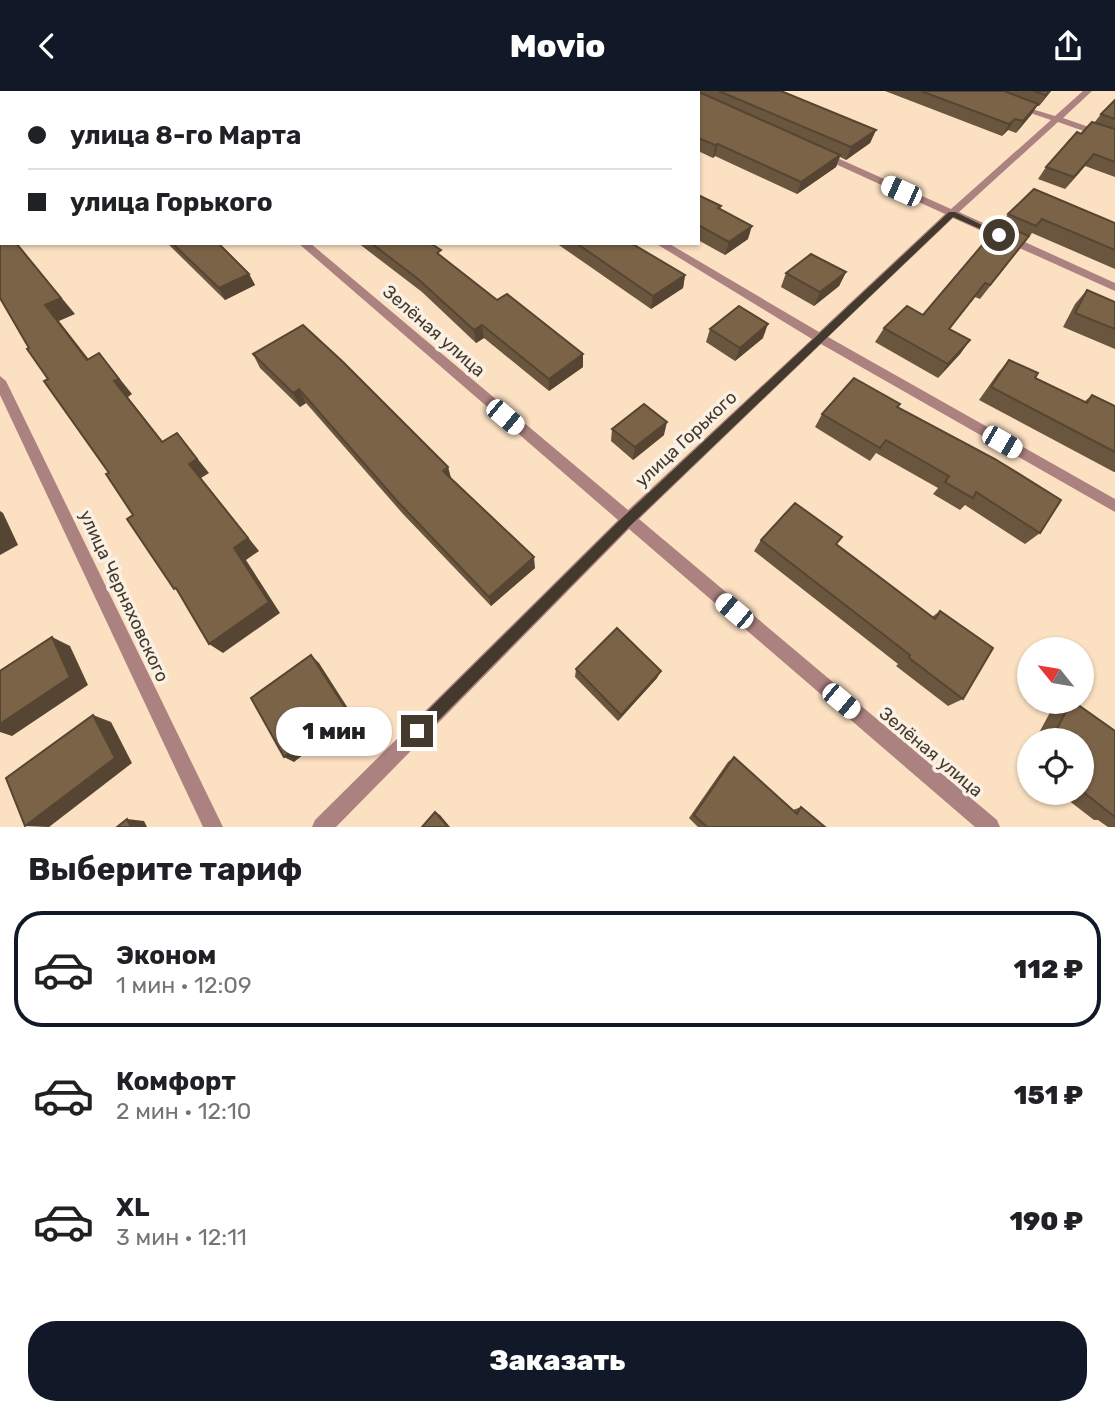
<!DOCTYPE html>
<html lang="ru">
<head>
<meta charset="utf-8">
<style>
	:root { --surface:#fff; --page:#f2f2f2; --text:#202124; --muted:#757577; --line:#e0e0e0; --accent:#111827 }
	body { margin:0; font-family:Rubik,sans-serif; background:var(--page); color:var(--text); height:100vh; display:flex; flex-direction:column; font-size:26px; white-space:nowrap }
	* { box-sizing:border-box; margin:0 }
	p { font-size:23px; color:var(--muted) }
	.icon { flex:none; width:38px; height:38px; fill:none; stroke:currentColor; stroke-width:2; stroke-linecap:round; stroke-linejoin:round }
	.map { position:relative; height:736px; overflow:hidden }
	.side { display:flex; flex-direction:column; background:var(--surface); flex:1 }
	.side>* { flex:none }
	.hud { position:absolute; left:0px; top:0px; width:700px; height:154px; box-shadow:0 2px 5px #0004; display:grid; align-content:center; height:154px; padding:0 28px; background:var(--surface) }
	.needle { width:46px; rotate:300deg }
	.tools { position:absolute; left:1017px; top:546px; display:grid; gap:14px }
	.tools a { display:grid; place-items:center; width:77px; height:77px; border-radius:50%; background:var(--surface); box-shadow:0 2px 5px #0004; font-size:35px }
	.end { position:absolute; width:32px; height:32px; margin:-16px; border:9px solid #44392d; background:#fff; box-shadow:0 0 0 4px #fff }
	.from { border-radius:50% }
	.bubble { position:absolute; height:49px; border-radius:24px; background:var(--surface); box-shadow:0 2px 5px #0004; font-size:23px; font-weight:800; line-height:49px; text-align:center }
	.car { position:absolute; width:21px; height:42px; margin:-21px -10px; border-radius:9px; box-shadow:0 0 5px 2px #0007; background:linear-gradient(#fff 24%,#345 0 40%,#fff 0 76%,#345 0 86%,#fff 0) }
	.hud b { display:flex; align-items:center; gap:24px; height:66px; font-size:26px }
	.hud b+b { border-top:2px solid var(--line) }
	.hud i { width:18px; height:18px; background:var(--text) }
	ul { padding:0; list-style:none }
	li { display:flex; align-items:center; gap:21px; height:116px; margin:0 14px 10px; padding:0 14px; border:4px solid transparent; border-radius:28px }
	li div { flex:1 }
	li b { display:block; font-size:26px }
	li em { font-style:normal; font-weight:800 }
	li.active { border-color:var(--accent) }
	li>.icon { width:63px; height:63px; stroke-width:1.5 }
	h2 { padding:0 28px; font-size:32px; line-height:84px }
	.action { display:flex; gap:14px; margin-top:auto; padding:14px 28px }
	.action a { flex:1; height:80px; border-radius:28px; background:var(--accent); color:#fff; font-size:28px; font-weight:800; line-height:80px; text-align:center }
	header { display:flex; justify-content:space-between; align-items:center; height:91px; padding:0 28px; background:var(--accent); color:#fff; font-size:32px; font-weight:800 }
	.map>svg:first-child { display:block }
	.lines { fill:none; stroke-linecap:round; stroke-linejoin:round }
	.street { fill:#ac8281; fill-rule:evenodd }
	.wall { fill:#6a553e }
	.shaded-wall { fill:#564532 }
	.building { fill:#7b6348; stroke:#564532; stroke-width:2 }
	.route { fill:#44392d }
	.labels { text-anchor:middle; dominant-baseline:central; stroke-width:7; stroke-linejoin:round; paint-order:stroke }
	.street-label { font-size:18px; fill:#44392d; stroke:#fbf0e4 }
</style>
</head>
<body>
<header><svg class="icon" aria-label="back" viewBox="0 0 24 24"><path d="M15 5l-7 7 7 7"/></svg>Movio<svg class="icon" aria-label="share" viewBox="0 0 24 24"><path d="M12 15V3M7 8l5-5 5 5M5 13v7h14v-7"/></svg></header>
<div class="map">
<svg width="1115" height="736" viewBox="0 0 1115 736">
	<rect width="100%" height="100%" fill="#fbe0c2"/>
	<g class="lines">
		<g class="street">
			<path d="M124,0h9l1,2h-9z"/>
			<path d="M309,0h10l-12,2z"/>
			<path d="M1083,0h9l-29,27 52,18v6l-57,-20 -99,90 156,71v8l-162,-73 -125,119 287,162v13l-294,-168 -182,175 358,301 3,7h-25l-346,-298 -293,298h-24l3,-7 303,-300 -320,-277h12l318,267 184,-171 -157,-96h13l151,89 126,-118 -127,-58v-4h6l127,57 100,-89 -36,-12v-4l40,12z"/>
			<path d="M0,118h2l-2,7z"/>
			<path d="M0,285l6,5 217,446h-20l-203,-432z"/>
		</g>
	</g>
	<g class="wall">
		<path d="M577,0h204l95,39 -6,13 -24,17 -6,-3 -4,10 -39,27 -82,-38 -2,2 -15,-7v-58h-117z"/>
		<path d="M885,0h166l-12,15h-2l-6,9 -15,18 -8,-3 -6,6z"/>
		<path d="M1115,9v77l-30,-11 -20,23 -27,-10 8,-12 48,-44 7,-9z"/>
		<path d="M698,104l23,11 -1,4 28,29 -23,16 -27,-15z"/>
		<path d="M1008,123l107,9v46l-83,-36 -52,66 -5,-2 -26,32 21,11 -10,14 -22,24 -63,-36 9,-14 39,-13 78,-91z"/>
		<path d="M167,152h51l31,31 6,11 -30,15z"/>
		<path d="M358,152h72l12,14 55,43 86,54v13l-34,24 -65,-53 -8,5 -54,-51z"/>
		<path d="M556,152h75l54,32 -2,13 -32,21z"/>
		<path d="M846,181l-7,14 -25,20 -33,-19 5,-14z"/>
		<path d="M1087,199l28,12v47l-52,-22 12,-23z"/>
		<path d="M710,238l53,9 -28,23 -29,-19z"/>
		<path d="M253,263l195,113 3,11 84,90 -44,38 -88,-92 -97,-111 -6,4 -40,-39z"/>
		<path d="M1009,269l26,18 49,24 8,-7 23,11v66h-1l-135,-72 19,-27z"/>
		<path d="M898,316l142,126 -15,11 -60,-39 -5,5 -27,-16 5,-6 -62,-35 -6,8 -55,-34 7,-13z"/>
		<path d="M612,338l52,6 -31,25 -22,-19z"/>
		<path d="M761,449l75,4 96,73 8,-6 23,88 -15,7 -52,-40 2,-2 -144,-113z"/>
		<path d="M576,578l81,9 -39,43 -43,-44z"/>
		<path d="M1067,611h7l41,29v96h-7l-10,-7h-4l-35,-27h23v-53h-47l18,-33z"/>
		<path d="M1029,661v18l-6,-5z"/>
		<path d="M734,666l59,53 8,-3 24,20h-127l-9,-9 39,-56z"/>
	</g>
	<g class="shaded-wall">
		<path d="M1049,0h2l-12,15 7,-11z"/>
		<path d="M1038,13l-7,11 -15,18 7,-12z"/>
		<path d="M1015,28l-7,11 -6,6 7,-12z"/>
		<path d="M876,39l-6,13 -24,17 5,-13z"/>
		<path d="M718,53l-3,12 -2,2 2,-13z"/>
		<path d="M1094,63l-9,12 -20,23 9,-12z"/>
		<path d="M840,64l-4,12 -39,27 4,-12z"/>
		<path d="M752,135l-4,13 -23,16 4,-13z"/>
		<path d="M16,152l59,71 -16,7 42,54 -14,-15 -42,-55z"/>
		<path d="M846,181l-7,14 -25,20 6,-14z"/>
		<path d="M249,183l6,11 -30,15 -6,-12z"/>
		<path d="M685,184l-2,13 -32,21 2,-13z"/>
		<path d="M985,192l-10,14 -36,45 10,-13z"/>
		<path d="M768,233l-5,14 -28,23 5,-13z"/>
		<path d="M482,234l2,13 -8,5 -2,-13z"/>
		<path d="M970,249l-10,14 -22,24 10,-14z"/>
		<path d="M99,262l33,41 -4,3 47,60 -13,-15 -48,-61z"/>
		<path d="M583,263v13l-34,24v-12z"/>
		<path d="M299,298l7,14 -6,4 -7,-14z"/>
		<path d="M667,331l-3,13 -31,25 2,-13z"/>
		<path d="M177,342l32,40 -8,5 58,73 -13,9 34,53 -57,40 -14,-9 25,-96 -45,-84z"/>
		<path d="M448,376l3,12 -8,-8z"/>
		<path d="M0,420l3,2 15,32 -18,10z"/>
		<path d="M534,466l1,11 -44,38 -2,-9z"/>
		<path d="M52,546l18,9 18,39 -76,51 -12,-4v-8z"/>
		<path d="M311,564l8,8 34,53 -59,46 -10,-5z"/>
		<path d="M661,580l-4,7 -39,43 3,-6z"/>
		<path d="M93,624l18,7 21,41 -83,64 -24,-1z"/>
		<path d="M435,721l5,3 10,12h-2z"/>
		<path d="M127,728l17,2 3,6h-16z"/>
	</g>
	<g class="building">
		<path d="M17,0h51l2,2h-51z"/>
		<path d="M178,0h53l-4,2h-46z"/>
		<path d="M337,0h156l-1,2h-151z"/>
		<path d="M604,0h95v1l141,63 -39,27 -83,-38 -3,1 -17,-7v-45h-90z"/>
		<path d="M719,0h62l95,39 -25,17z"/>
		<path d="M921,0h83l34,13 -15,17 -8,-2 -6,5z"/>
		<path d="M1034,0h15l-3,4z"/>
		<path d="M1115,9v19l-14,-5z"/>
		<path d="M1092,31l23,7v33l-21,-8 -20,23 -28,-10 31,-35 4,2z"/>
		<path d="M1034,98l81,34v27l-73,-31 -6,7 -28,-12z"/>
		<path d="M698,104l23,11 -3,2 34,18 -23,16 -31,-17z"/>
		<path d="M0,132l2,2v18h14l45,55 -16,7 42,55 12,-7 20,26 -5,2 48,61 15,-9 20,26 -8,5 59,74 -14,10 35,54 -60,42 -33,-56 -2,1 -47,-70 6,-4 -27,-41 3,-1 -65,-92 4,-2 -21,-30 2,-1 -29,-50z"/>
		<path d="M1000,133l29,12 -39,49 -5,-2 -36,46 21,11 -22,24 -64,-36 23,-22 16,9z"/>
		<path d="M172,152h46l31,31 -30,14z"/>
		<path d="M371,152h59l11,7 -4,3 60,47 10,-6 76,60 -34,25 -67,-54 -8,5 -56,-51z"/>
		<path d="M576,152h55l54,32 -32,21z"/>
		<path d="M811,163l35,18 -26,20 -34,-19z"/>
		<path d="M1087,199l28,12v27l-40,-16z"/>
		<path d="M739,215l29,18 -28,24 -30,-19z"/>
		<path d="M303,234l39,36 106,106 -5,4 91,86 -45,40 -91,-95 -99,-113 -6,4 -40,-39z"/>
		<path d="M1009,269l29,13 -3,5 52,25 5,-8 23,11v46l-124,-65z"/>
		<path d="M854,287l46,26 -3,3 98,52 66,41 -21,33 -64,-41 -3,6 -28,-16 4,-6 -63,-36 -6,8 -58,-34z"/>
		<path d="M644,313l23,18 -32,25 -23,-18z"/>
		<path d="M795,412l47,34 -6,7 99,75 5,-8 53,37 -30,51 -54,-41 1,-3 -149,-115z"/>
		<path d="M617,537l44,43 -40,44 -45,-46z"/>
		<path d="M52,546l18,40 -70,47v-53z"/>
		<path d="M311,564l35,54 -62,48 -33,-59z"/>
		<path d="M1071,611h3l41,29v86l-33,-26v-51h-31z"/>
		<path d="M93,624l22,43 -90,68 -19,-48z"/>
		<path d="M734,666l63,57 4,-7 24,20h-118l-13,-12z"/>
		<path d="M435,721l13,15h-26z"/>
		<path d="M127,728l4,8h-14z"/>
	</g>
	<path class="route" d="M949,121h6l48,23 -7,1 -43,-19 -322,308 -209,212 -5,2 -5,-2 -2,-6 2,-5 211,-209z"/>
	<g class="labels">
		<g class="street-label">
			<text transform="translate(434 240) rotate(41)">Зелёная улица</text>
			<text transform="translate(686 348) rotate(-43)">улица Горького</text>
			<text transform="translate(124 505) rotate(65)">улица Черняховского</text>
			<text transform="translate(931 661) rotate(40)">Зелёная улица</text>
		</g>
	</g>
</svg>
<div class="tools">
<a><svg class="needle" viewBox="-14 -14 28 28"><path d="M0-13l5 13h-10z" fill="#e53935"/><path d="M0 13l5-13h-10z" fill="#757577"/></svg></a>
<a><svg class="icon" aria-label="locate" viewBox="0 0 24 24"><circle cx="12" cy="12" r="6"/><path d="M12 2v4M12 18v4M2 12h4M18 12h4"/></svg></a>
</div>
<i class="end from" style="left:999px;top:144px"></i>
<i class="end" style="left:417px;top:640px"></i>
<div class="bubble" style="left:276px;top:616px;width:116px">1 мин</div>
<i class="car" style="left:901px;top:100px;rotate:294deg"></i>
<i class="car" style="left:505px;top:326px;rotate:130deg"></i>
<i class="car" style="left:1002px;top:351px;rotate:120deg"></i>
<i class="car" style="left:734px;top:520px;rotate:310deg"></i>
<i class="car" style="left:841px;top:610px;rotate:130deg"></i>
<div class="hud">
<b><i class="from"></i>улица 8-го Марта</b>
<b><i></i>улица Горького</b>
</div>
</div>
<section class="side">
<h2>Выберите тариф</h2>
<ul>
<li class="active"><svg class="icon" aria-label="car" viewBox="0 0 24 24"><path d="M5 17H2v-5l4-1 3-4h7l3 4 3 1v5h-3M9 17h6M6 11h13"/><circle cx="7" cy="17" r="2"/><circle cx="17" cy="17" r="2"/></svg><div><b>Эконом</b><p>1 мин · 12:09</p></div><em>112 ₽</em></li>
<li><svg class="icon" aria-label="car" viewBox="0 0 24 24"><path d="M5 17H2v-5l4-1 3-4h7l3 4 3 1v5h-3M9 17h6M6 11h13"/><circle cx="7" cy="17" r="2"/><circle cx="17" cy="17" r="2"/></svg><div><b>Комфорт</b><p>2 мин · 12:10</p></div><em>151 ₽</em></li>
<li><svg class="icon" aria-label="car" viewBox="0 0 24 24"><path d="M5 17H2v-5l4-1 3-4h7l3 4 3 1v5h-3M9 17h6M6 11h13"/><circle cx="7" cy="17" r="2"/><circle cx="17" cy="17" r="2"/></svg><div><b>XL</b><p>3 мин · 12:11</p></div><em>190 ₽</em></li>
</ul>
<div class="action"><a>Заказать</a></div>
</section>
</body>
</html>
